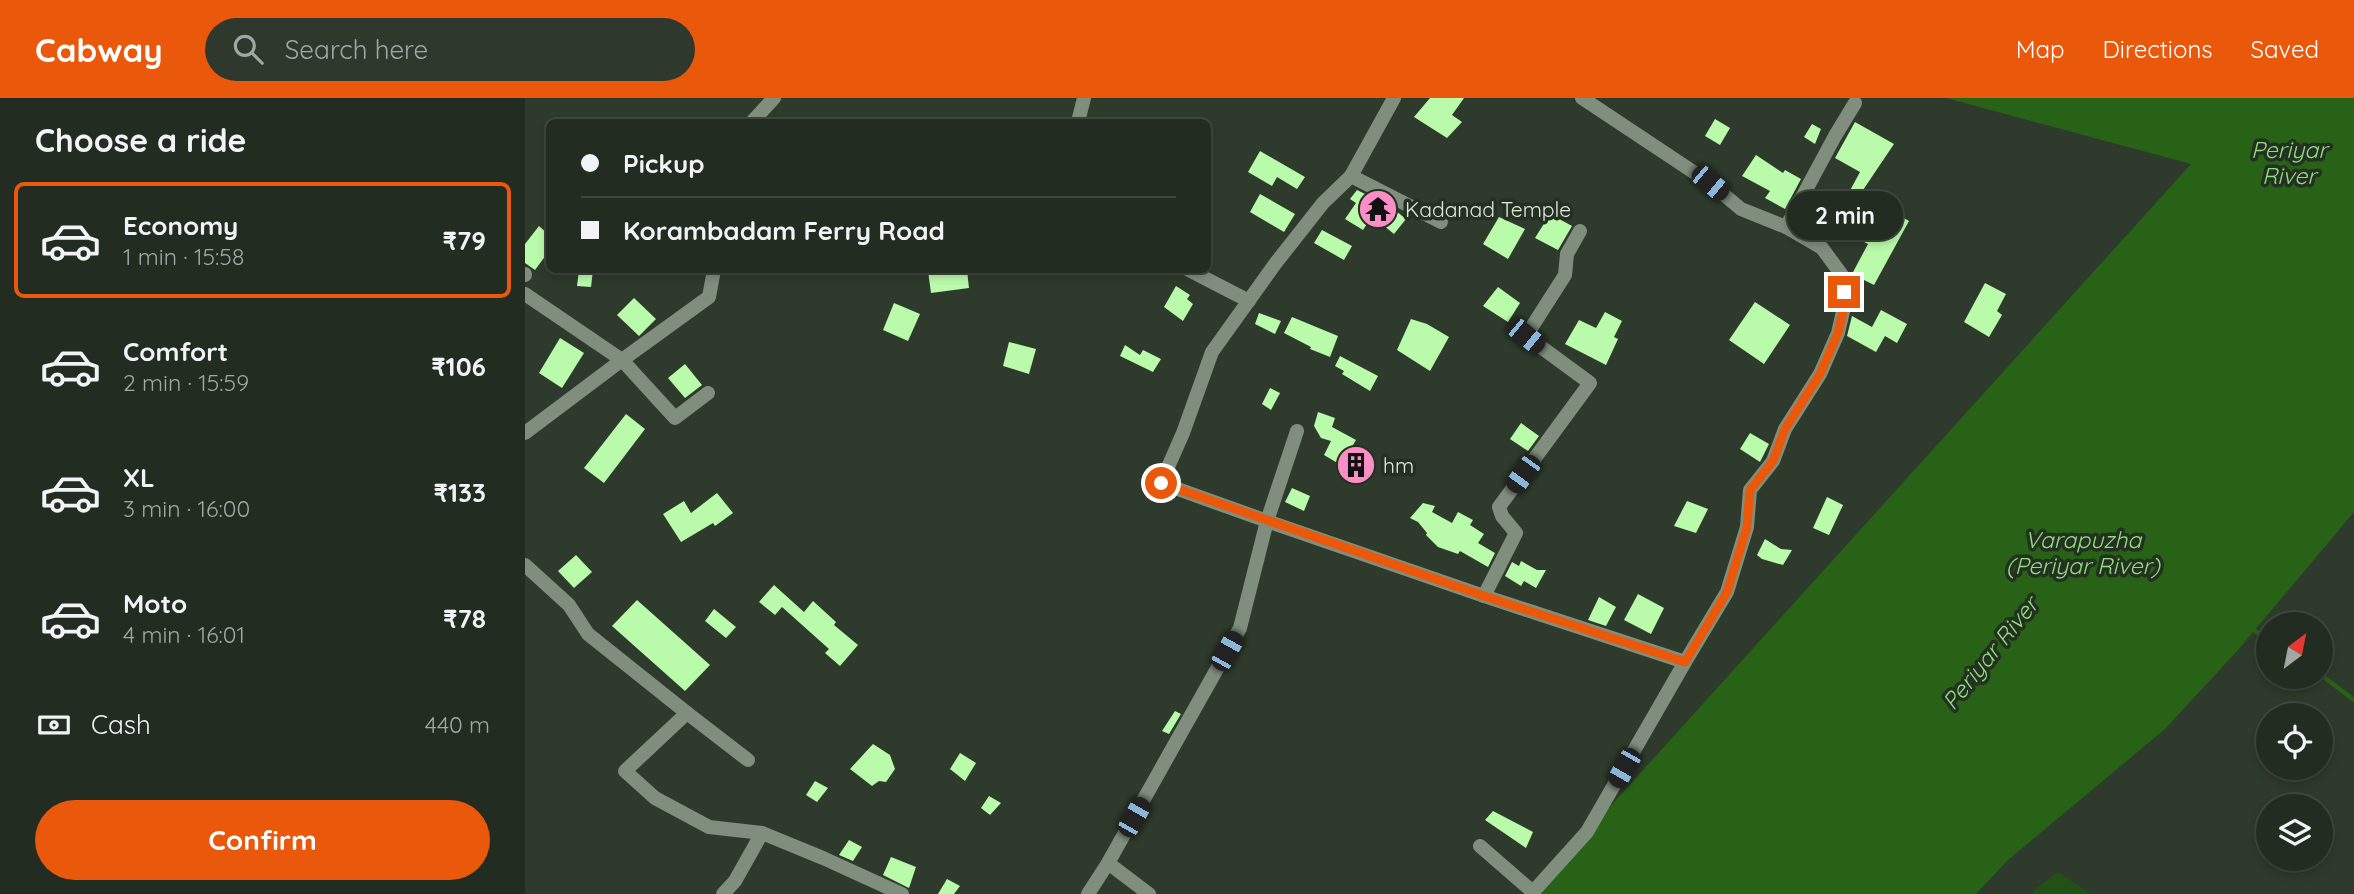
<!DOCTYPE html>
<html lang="en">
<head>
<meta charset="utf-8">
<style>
	:root { --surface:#222c20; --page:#2e382d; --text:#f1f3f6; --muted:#a2a7a5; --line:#3f483e; --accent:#ea580c }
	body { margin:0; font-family:Quicksand,sans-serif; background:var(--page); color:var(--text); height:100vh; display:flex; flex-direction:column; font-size:26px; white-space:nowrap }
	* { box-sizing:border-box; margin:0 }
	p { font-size:23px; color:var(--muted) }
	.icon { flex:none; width:38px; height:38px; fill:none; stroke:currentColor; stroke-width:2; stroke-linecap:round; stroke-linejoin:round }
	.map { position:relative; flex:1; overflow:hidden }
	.panel { display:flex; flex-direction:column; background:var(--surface); width:525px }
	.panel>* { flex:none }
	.top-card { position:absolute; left:21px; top:21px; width:665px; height:154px; border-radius:10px; box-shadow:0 4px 10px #0003,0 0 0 2px var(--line); display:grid; align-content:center; height:154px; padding:0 35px; background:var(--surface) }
	.needle { width:46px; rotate:32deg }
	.tools { position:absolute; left:1731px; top:514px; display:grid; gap:14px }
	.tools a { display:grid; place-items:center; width:77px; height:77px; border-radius:50%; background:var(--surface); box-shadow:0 4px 10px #0003,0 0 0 2px var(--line); font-size:35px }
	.end { position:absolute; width:32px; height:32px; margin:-16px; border:9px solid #ea580c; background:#fff; box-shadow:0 0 0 4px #fff }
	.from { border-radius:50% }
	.bubble { position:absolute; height:49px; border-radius:24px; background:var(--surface); box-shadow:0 4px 10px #0003,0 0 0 2px var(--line); font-size:23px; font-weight:700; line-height:49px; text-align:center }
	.car { position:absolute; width:21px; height:42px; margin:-21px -10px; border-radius:9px; box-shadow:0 0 5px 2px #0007; background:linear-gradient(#222 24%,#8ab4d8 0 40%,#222 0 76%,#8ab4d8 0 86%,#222 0) }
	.top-card b { display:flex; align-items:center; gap:24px; height:66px; font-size:26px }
	.top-card b+b { border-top:2px solid var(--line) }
	.top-card i { width:18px; height:18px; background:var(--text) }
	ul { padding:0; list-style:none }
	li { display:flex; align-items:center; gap:21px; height:116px; margin:0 14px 10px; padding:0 21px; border:4px solid transparent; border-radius:10px }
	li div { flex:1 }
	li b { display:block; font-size:26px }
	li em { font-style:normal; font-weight:700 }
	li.current { border-color:var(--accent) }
	li>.icon { width:63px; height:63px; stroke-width:1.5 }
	h2 { padding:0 35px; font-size:32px; line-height:84px }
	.pay { display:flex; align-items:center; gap:18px; height:77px; padding:0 35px; font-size:26px }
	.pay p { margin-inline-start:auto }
	.button { display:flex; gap:14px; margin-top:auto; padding:14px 35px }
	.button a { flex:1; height:80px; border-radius:42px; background:var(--accent); color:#fff; font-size:28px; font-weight:700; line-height:80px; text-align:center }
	header { display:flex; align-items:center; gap:42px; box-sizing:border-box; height:98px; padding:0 35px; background:var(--accent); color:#fff }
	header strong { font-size:33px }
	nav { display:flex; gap:38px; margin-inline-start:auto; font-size:24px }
	.search { width:490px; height:63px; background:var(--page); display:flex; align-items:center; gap:18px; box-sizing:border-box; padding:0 24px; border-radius:38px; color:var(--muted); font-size:26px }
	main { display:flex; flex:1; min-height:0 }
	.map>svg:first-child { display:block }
	.green { fill:#225016 }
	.water { fill:#276217 }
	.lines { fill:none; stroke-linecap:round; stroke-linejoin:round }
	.stream { stroke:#276217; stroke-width:4.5 }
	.building { fill:#bafaab }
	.minor { stroke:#808e7d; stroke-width:14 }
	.route { stroke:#ea580c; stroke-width:9 }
	.labels { text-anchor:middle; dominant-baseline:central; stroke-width:7; stroke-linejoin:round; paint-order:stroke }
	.poi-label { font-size:21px; fill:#e0e8de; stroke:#243021; text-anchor:start }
	.water-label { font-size:23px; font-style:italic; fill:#8fde7c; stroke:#243021 }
</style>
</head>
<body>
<header>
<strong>Cabway</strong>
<div class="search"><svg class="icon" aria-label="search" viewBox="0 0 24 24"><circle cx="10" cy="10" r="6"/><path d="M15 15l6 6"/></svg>Search here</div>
<nav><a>Map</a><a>Directions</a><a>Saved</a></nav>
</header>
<main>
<section class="panel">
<h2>Choose a ride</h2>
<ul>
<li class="current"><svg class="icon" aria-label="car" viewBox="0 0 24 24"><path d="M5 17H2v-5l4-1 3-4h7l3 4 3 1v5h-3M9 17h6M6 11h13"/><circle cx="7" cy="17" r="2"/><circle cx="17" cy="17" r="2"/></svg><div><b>Economy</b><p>1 min · 15:58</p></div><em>₹79</em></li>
<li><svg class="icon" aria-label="car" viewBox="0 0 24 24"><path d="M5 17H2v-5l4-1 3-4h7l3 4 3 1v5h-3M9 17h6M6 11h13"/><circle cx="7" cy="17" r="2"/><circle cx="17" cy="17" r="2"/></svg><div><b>Comfort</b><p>2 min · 15:59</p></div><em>₹106</em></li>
<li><svg class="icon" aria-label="car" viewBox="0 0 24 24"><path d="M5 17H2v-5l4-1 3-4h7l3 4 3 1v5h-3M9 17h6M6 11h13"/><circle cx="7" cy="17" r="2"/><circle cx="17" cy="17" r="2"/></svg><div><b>XL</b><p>3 min · 16:00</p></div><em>₹133</em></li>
<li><svg class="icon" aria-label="car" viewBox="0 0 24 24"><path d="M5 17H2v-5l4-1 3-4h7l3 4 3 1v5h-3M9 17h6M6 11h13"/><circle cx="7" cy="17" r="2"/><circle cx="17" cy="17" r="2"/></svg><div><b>Moto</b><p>4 min · 16:01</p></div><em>₹78</em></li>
</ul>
<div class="pay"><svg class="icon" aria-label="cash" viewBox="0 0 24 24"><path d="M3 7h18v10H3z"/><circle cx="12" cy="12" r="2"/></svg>Cash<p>440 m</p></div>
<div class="button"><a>Confirm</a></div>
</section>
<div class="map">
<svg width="1829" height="796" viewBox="0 0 1829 796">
	<rect width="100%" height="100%" fill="#2e3a2b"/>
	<path class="green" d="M1533,774l33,22h-59l3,-5z"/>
	<path class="water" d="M1421,0h408v414l-116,138 -73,79 -157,131 -32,34h-445l660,-730z"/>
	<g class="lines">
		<g class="stream">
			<path d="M1725,530l18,11"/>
			<path d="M1796,577l33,25"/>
		</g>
	</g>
	<g class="building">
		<path d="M905,0h34l-12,17 10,7 -15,16 -33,-21z"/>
		<path d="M1190,21l15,9 -10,17 -15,-9z"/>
		<path d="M1330,24l39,22 -33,49 48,28 -35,64 -22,-11 16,-30 -8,-4 3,-4 -29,-16 26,-48 -25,-14z"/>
		<path d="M1287,26l9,5 -6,15 -11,-7z"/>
		<path d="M735,53l45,26 -8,12 -20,-12 -5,9 -24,-14z"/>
		<path d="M1231,57l27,18 2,-3 16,9 -16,30 -20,-11 5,-7 -28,-15z"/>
		<path d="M832,92l34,17 15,12 -12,15 -22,-18 -9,14 -18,-11 11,-16 -6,-4z"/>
		<path d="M735,96l35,20 -11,18 -34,-20z"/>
		<path d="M1025,116l22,12 -14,24 -23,-12z"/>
		<path d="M974,119l26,12 -17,30 -25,-15z"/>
		<path d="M14,128l10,9v16l-14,19 -10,-7v-19z"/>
		<path d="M797,132l30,16 -8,14 -30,-17z"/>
		<path d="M54,172h14l-2,17 -14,-1z"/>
		<path d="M418,172h24l2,18 -38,5 -3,-22z"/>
		<path d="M1460,185l21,11 -9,17 5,4 -13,22 -25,-15z"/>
		<path d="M651,188l14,9 -3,4 6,5 -10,17 -19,-14z"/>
		<path d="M973,189l22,16 -12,19 -25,-16z"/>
		<path d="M109,200l22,21 -17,17 -22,-21z"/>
		<path d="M1230,204l35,23 -26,39 -35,-24z"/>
		<path d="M369,205l26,11 -12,27 -25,-11z"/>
		<path d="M1356,212l26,14 -10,19 -12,-7 -9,16 -29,-16 5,-20 20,11z"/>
		<path d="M1080,214l17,9 -8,16 4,2 -12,26 -41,-21 14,-24 17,8z"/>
		<path d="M734,215l22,8 -6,13 -20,-10z"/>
		<path d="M767,219l46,19 -8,21 -20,-8 1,-2 -27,-14z"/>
		<path d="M886,221l16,5 22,13 -19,34 -33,-21z"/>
		<path d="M35,240l24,15 -22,35 -23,-15z"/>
		<path d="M484,244l27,7 -7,25 -26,-8z"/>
		<path d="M600,247l15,10 3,-5 18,9 -8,13 -33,-16z"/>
		<path d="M815,258l38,20 -8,15 -28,-17 2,-3 -9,-5z"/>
		<path d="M160,266l17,21 -17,13 -17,-20z"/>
		<path d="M745,290l10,5 -9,17 -9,-6z"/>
		<path d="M793,314l17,6 -3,9 24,13 -6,10 15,10 -9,14 -32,-19 7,-14 -10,-3 -7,-12z"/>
		<path d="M101,316l19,15 -41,54 -20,-15z"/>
		<path d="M996,325l18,13 -11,15 -18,-12z"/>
		<path d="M1225,335l19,11 -9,18 -20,-13z"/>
		<path d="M767,390l18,8 -6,15 -19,-9z"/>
		<path d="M192,395l16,20 -18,13 -2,-3 -32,19 -18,-28 21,-13 7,12z"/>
		<path d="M1302,399l16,8 -14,30 -16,-7z"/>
		<path d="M1162,403l21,8 -12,24 -22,-7z"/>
		<path d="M898,405l12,3 -3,6 20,11 6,-11 15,8 -3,5 14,9 -6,9 17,10 -7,14 -28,-16 -2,3 -20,-7 -12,-12 1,-2 -9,-11 -8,-4z"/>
		<path d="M1240,441l16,10 11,1 -9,15 -21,-6 -5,-4z"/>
		<path d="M51,457l16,17 -18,16 -16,-17z"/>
		<path d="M996,463l16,9h9l-10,18 -12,-7 -3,5 -16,-10 7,-14 7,4z"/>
		<path d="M249,487l30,27 9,-11 23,21 -2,3 24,20 -18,21 -15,-13 4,-4 -47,-42 -7,8 -16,-13z"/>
		<path d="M1113,496l26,14 -13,26 -27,-14z"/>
		<path d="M1074,499l17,10 -10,19 -18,-6z"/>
		<path d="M112,502l73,65 -25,26 -73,-65z"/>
		<path d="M189,511l22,18 -10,11 -21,-17z"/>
		<path d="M650,613l6,3 -12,20 -7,-3z"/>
		<path d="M348,646l17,11 5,14 -9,13 -7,-1 -7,5 -22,-17z"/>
		<path d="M435,655l16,10 -11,18 -15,-12z"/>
		<path d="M290,683l13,7 -11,14 -11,-7z"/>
		<path d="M464,698l12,7 -11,12 -9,-7z"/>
		<path d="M968,713l40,21 -7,16 -41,-28z"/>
		<path d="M324,742l13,7 -9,14 -14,-6z"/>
		<path d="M366,759l25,10 -7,21 -26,-13z"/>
		<path d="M422,781l13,7 -6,8h-16z"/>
	</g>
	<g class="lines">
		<g class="minor">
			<path d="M1057,0l128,85 31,26 45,18 36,21 22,30v29l-6,26 -18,41 -35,55 -12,32 -23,29 -3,37 -20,65 -42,70"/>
			<path d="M227,24l22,-24"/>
			<path d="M553,24l6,-24"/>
			<path d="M826,78l90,46"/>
			<path d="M1261,129l49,-91 20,-33"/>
			<path d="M664,172l60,31"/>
			<path d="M0,176v1"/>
			<path d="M0,196l97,66 87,-63 5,-27"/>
			<path d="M772,333l-30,90 217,75 201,66 -98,170 -54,60 -53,-46"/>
			<path d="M0,335l97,-73 53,58 33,-25"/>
			<path d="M0,467l44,40 19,29 99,79 -62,58 30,27 54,29 53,6 61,25 79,36"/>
			<path d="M959,498l32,-63 -14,-17 -3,-9 91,-124 -64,-47 39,-61 2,-21 13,-23"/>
			<path d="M162,615l61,47"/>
			<path d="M583,765l41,31"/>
			<path d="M198,796l12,-13 27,-48"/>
			<path d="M563,796l20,-31 132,-235 27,-107 -106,-38 22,-50 29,-81 63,-88 48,-61 28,-27 43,-78"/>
		</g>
	</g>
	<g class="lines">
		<path class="route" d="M636,385l323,113 201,66 42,-70 20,-65 3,-37 23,-29 12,-32 35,-55 18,-41 6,-26v-15"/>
	</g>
	<defs>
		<g id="temple-disc" transform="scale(2.0125)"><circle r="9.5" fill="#fb8fc5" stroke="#243021"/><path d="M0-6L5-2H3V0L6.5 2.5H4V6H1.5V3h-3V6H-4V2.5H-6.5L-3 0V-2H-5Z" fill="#111"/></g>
		<g id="building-disc" transform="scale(2.0125)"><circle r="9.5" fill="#fb8fc5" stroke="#243021"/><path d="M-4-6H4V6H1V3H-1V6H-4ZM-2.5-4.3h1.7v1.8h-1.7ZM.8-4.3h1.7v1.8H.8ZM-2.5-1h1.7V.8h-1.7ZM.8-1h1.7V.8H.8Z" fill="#111"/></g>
	</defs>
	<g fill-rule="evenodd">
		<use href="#temple-disc" x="853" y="111"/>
		<use href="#building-disc" x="831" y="367"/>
	</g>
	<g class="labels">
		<g class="poi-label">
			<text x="880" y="111">Kadanad Temple</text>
			<text x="858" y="367">hm</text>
		</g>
		<g class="water-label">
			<text x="1764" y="51">Periyar<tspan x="1764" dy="26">River</tspan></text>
			<text x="1558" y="441">Varapuzha<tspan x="1558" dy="26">(Periyar River)</tspan></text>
			<text transform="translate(1465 555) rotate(-51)">Periyar River</text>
		</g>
	</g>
</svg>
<div class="tools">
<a><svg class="needle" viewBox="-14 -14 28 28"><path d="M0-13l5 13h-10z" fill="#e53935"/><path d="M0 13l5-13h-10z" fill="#a2a7a5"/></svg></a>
<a><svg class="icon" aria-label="locate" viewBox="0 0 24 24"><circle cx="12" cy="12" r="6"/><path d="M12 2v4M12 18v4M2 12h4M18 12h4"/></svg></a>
<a><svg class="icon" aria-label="layers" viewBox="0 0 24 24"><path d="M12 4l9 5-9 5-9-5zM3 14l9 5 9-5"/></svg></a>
</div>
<i class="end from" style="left:636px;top:385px"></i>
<i class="end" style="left:1319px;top:194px"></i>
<div class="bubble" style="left:1262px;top:93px;width:116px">2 min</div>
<i class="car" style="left:1185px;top:85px;rotate:130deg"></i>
<i class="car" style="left:1001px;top:238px;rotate:129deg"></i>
<i class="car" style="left:998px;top:376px;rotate:216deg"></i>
<i class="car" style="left:702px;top:553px;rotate:29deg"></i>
<i class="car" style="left:1099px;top:670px;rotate:210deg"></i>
<i class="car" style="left:609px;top:719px;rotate:30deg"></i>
<div class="top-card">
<b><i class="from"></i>Pickup</b>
<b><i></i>Korambadam Ferry Road</b>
</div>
</div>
</main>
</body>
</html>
